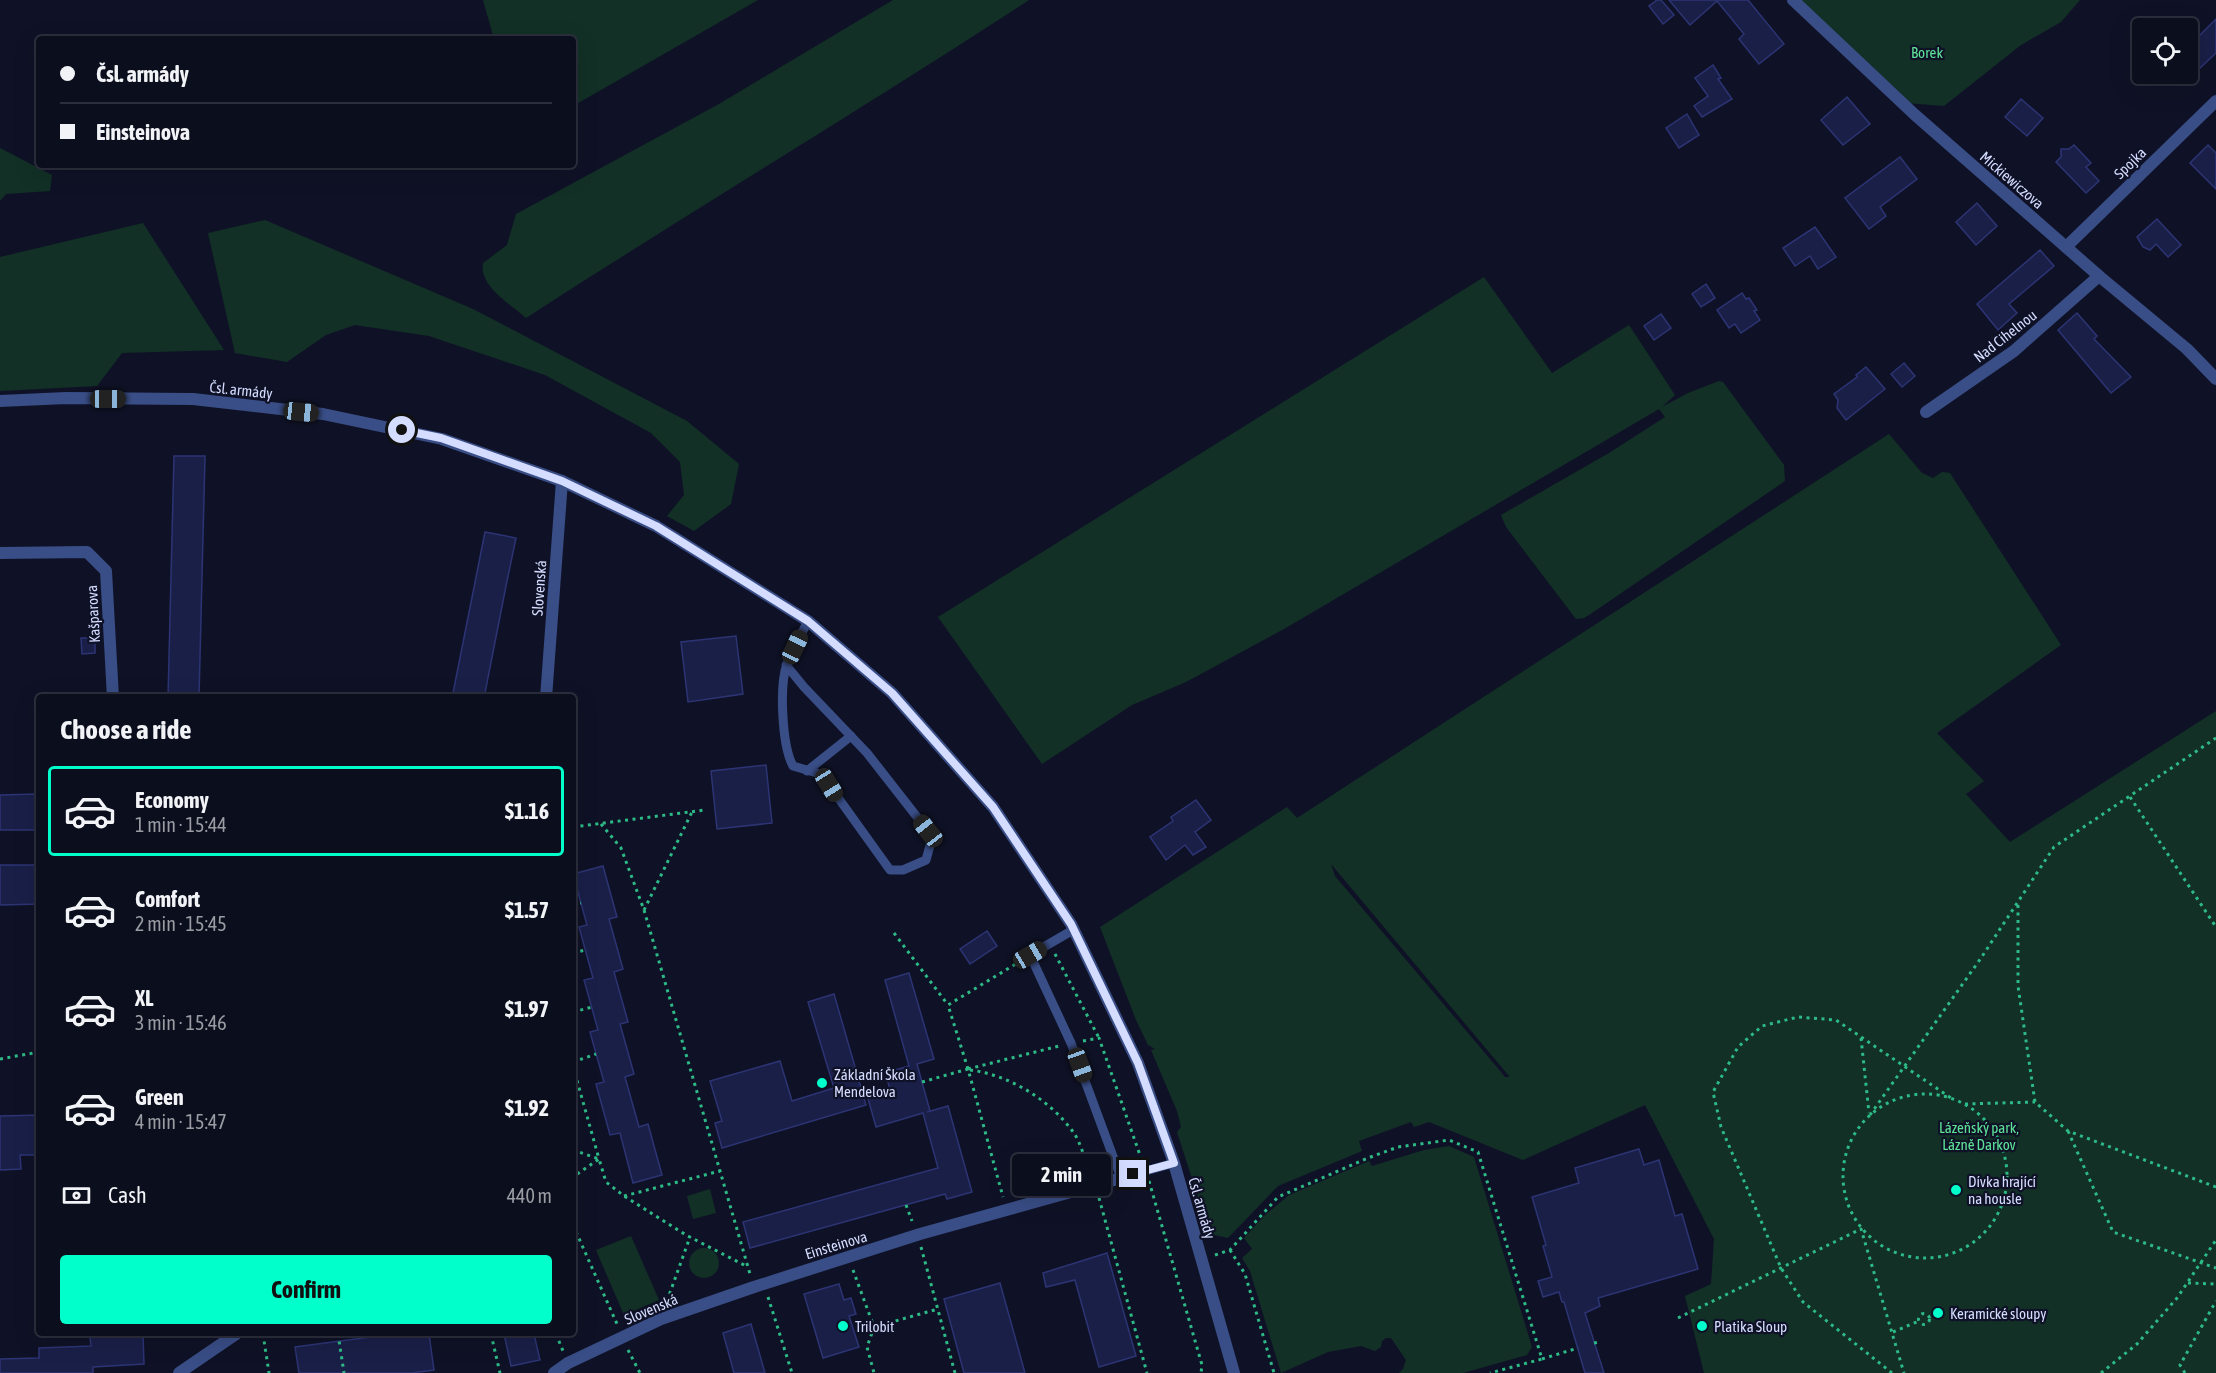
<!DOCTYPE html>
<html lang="en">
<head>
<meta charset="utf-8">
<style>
	:root { --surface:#0b0e1c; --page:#191c29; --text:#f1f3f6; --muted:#9a9ca3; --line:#2b2e3b; --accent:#00ffcb }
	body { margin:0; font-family:"Asap Condensed",sans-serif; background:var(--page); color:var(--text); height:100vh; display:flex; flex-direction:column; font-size:22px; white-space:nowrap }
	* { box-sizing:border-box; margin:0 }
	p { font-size:20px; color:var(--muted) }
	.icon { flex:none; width:33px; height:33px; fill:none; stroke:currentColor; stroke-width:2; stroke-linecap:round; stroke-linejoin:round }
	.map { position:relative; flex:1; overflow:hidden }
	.details { position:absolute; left:36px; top:694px; width:540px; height:642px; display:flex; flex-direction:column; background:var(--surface); border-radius:6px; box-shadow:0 6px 24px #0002,0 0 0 2px var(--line) }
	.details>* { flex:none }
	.guide { position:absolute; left:36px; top:36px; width:540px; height:132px; border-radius:6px; box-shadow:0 6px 24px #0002,0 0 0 2px var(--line); display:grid; align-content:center; height:132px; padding:0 24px; background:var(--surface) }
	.fabs { position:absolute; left:2132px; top:18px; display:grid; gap:12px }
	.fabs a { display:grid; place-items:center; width:66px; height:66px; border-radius:6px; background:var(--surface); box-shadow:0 6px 24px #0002,0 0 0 2px var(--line); font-size:30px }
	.end { position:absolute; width:27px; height:27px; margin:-14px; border:8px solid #d4dcff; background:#111; box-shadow:0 0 0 3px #111 }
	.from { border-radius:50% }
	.bubble { position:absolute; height:42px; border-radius:6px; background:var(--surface); box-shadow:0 6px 24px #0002,0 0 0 2px var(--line); font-size:20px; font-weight:700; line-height:42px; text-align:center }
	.car { position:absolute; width:18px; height:36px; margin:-18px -9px; border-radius:8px; box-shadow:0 0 4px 2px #0007; background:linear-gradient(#222 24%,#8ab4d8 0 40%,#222 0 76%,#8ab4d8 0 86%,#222 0) }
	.guide b { display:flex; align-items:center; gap:21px; height:57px; font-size:22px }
	.guide b+b { border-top:2px solid var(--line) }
	.guide i { width:15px; height:15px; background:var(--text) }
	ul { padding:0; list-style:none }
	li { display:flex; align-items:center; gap:18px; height:90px; margin:0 12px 9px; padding:0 12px; border:3px solid transparent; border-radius:6px }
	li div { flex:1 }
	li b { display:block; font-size:22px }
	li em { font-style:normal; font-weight:700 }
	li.active { border-color:var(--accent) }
	li>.icon { width:54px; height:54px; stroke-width:1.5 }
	h2 { padding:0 24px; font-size:27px; line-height:72px }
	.pay { display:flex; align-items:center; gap:15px; height:66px; padding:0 24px; font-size:22px }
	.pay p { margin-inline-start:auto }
	.button { display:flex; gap:12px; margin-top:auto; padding:12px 24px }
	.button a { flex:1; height:69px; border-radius:6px; background:var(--accent); color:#111; font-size:24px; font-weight:700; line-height:69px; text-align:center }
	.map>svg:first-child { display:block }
	.green { fill:#123026; fill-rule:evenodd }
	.building { fill:#1a1f48; stroke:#2c3474; stroke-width:1.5 }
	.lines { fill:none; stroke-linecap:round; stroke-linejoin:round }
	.path { stroke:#2dba87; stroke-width:3; stroke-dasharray:3 4.5; stroke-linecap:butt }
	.service { stroke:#394d86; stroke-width:9 }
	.pedestrian { stroke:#394d86; stroke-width:12 }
	.minor { stroke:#394d86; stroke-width:12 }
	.route { stroke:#d4dcff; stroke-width:8 }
	.poi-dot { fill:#00ffcb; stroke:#0f1226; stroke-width:2 }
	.labels { text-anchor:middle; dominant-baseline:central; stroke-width:4.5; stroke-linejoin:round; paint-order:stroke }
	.park-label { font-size:15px; fill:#5de298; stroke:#0f1226 }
	.street-label { font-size:15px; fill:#d4dcff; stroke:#0f1226 }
	.poi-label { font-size:15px; fill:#d4dcff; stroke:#0f1226; text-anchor:start }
</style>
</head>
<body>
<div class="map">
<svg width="2216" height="1373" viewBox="0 0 2216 1373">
	<rect width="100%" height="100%" fill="#0f1226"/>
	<g class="green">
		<path d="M483,0h275l-185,106v-67h-79z"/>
		<path d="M893,0h136c-166,108 -336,210 -503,318 -15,-14 -47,-31 -43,-55l24,-18 9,-31 203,-110z"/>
		<path d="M1799,0h281l-19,22 -40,23 -77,61 -38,-3z"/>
		<path d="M0,148l52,27 -2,16 -44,3 -6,7z"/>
		<path d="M265,220l208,89 214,112 52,43 -8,40 -37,27 -27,-15 17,-21 -4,-33 -29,-29 -106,-58 -116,-39 -74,-11 -29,10 -39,27 -52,-9 -27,-120z"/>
		<path d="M143,223l81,127 -102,3 -25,33 -97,5v-134z"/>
		<path d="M1484,277l68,96 77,-48 46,70 -13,12 26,-14 31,-12 4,1 61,83 1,16 -193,132 -8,5 -8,1 -70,-92 -5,-12 108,-62 56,-36 -6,-8 -375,220 -98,53 -54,23 -90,59 -104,-147z"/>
		<path d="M1889,434l33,39 11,5 9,-6 8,1 111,172 -124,88 47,48 -18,13 44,48 206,-131v662h-512l-19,-77 26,-12 3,-45 -69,-134 -122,55 -94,-38 -15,5 -3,-5 -52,19 3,10 -84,35 -50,52 -18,-4 -33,-102 4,-5 -4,-16 -26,-61 4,-1 -7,-4 -12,-25 -36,-93 187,-120 10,11zM1331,864l178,212v1h-4l-9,-11 -161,-190z"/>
		<path d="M1449,1146l25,11 58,190 -5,8 -64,18h-64l4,-4 3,-9 -15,-22h-5l-4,3 -1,6 -6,4 -14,-5 -33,6 -47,21 -31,-102 -8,-13 10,-9 -8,-11 20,-22 25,-21 80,-34 3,5 52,-16z"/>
		<path d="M710,1189l6,24 -23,6 -6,-23z"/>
		<path d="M631,1236l28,64 -35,15 -28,-65z"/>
		<circle cx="704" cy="1263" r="15"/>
	</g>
	<g class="building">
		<path d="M1657,0h4l13,15 -11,9 -14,-18z"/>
		<path d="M1669,0h79l36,44 -25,20 -20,-25 5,-5 -27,-33 -27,24z"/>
		<path d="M2216,19v34l-16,15 -13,-14v-6z"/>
		<path d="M1713,65l8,13 -3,1 14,20 -30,18 -8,-11 14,-10 -13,-18z"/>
		<path d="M1847,97l23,27 -27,21 -22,-25z"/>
		<path d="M2021,99l22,19 -16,18 -22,-19z"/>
		<path d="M1687,114l12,21 -20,13 -13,-20z"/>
		<path d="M2074,145l17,18 -5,4 13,14 -13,12 -30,-31 5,-5v-8h8z"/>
		<path d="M2208,145l8,8v36l-26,-26z"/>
		<path d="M1900,157l17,22 -37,28 6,9 -17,13 -24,-31z"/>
		<path d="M1977,203l20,23 -21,19 -20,-23z"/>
		<path d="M2157,219l24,26 -13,12 -12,-13 -6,6 -7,-3 -6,-10z"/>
		<path d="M1815,227l21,30 -18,12 -8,-13 -15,10 -12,-18z"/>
		<path d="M2040,250l14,16 -45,38 8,9 -19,17 -21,-26z"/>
		<path d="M1706,284l9,14 -14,9 -9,-13z"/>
		<path d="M1742,293l4,6 3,-1 8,12 -3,1 6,9 -19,13 -6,-9 -6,4 -12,-18z"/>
		<path d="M2077,313l20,23 -3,3 37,38 -20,16 -53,-63z"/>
		<path d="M1661,314l10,14 -17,12 -10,-14z"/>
		<path d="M1904,363l11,13 -13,11 -11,-13z"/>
		<path d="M1866,367l19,22 -39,31 -9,-12 1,-8 -4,-6 23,-17 -1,-2z"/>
		<path d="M174,456h31l-6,242h-31z"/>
		<path d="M485,532l31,6 -10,48 -22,112h-32z"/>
		<path d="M736,636l7,58 -55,8 -7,-60z"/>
		<path d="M81,638h14v15l-13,1z"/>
		<path d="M766,765l6,58 -55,6 -6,-58z"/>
		<path d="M37,794l1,36h-38v-35z"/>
		<path d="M1196,800l15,20 -16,12 11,15 -13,8 -8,-10 -19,15 -16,-23 23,-16 -2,-4z"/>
		<path d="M0,865h39v39l-39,1z"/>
		<path d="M603,866l14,51 -8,2 14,50 -9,3 14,50 -8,2 14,50 -9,3 14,50 9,-3 14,51 -29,8 -13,-50 -10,2 -14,-51 8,-2 -14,-50 8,-2 -14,-50 9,-2 -14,-51 8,-2 -14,-51z"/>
		<path d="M987,931l10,15 -27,18 -10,-15z"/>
		<path d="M909,973l25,86 -17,5 13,47 -3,1 21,-6 24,86 -25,7 -2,-5 -195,54 -7,-26 195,-54 -15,-55 -47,14 -9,-32 23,-6 -5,-16 24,-7 -24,-86z"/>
		<path d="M834,994l32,111 -144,43 -7,-25 7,-2 -12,-40 70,-20 12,40 42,-13 -26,-86z"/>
		<path d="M39,1115v40h-19l1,14 -21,1v-54z"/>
		<path d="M1639,1149l5,16 15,-5 16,56 7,-2 16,55 -100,29 2,8 -15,7 19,60h-19l-21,-71h-2l-3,-10 -16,5 -5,-16 14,-4 -9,-31 3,-1 -14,-48 47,-14 -4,-15z"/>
		<path d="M1107,1253l29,103 -37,11 -24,-87 -29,7 -3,-14z"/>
		<path d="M1000,1283l25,90h-61l-20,-74z"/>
		<path d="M839,1284l5,16 7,-2 5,16 -7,2 10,31 -36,11 -19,-64z"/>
		<path d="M751,1324l14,49h-31l-11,-40z"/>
		<path d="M143,1334l1,30 -51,3v6h-93v-14l39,-1v-10l52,-2 -1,-9z"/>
		<path d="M394,1334h35l5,36 -22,3h-113l-4,-26z"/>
		<path d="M504,1334h30l6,26 -29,6z"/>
	</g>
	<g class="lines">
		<g class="path">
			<path d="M2130,797l86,130"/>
			<path d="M601,824l20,24 23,62 106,364"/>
			<path d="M573,827l132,-17"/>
			<path d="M573,905l8,-2"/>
			<path d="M2018,905v81l17,116 33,29 148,56"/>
			<path d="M644,910l48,-98"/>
			<path d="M894,933l54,72"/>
			<path d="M573,953l12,-3"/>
			<path d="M1055,954l44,84"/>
			<path d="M573,1012l19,-5"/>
			<path d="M1861,1038l8,75"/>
			<path d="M1083,1041l16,-3 42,120"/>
			<path d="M0,1059l39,-7"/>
			<path d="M573,1062l23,-8"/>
			<path d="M573,1066l26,93 -26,18"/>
			<path d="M968,1069l91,-23"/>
			<path d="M968,1069l-20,-64 71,-43"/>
			<path d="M970,1070c40,5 80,30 104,63 7,11 11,27 16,39"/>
			<path d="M922,1082l46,-13 35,128"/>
			<circle cx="1925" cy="1176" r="82"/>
			<path d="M1965,1104l70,-2"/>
			<path d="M1870,1115l111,-157 73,-111 162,-109"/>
			<path d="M2068,1131l45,101 103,36"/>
			<path d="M573,1150l26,9 7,23 18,14 62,39 62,32"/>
			<path d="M1149,1181l53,184 -1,8"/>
			<path d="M624,1196l96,-25"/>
			<path d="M1099,1198l48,175"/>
			<path d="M906,1205l6,16"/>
			<path d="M573,1225l44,99"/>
			<path d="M921,1247l34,126"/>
			<path d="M1230,1250l15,24 29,99"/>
			<path d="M1215,1255l15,-5 48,-53 90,-39 30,-11 51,-7 29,12 64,207 -52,14"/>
			<path d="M853,1270l21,57 -7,20 7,26"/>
			<path d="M2188,1283l28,1"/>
			<path d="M768,1297l24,76"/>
			<path d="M667,1301l23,-64"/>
			<circle cx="1924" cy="1319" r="5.5"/>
			<path d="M1678,1318l183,-89 43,144"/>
			<path d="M874,1327l64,-18"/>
			<path d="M1893,1332l26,-11"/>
			<path d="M263,1334l6,39"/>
			<path d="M338,1334l6,39"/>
			<path d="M491,1334l9,39"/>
			<path d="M556,1334l7,17"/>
			<path d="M1594,1343l5,-1"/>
			<path d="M628,1350l12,23"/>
			<path d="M1542,1359l36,-11"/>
			<path d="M1892,1373l-89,-71 -22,-34 -60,-141 -8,-35 25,-45 24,-21 36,-9 38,3 115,78"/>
			<path d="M2101,1373l36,-29 40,-46 39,-58"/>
			<path d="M2185,1373l-5,-8 36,-64"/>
		</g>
		<g class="service">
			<path d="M786,665l18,22 63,66 61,78 3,11 -5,18 -23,10h-13l-61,-85 -12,-12 -24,-7c-11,-20 -14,-80 -6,-102 5,-15 14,-29 21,-43"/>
			<path d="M807,771l44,-35"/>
			<path d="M1073,930l-43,25 41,88 50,135 53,-15"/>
		</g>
		<path class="pedestrian" d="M554,1373l14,-10 93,-44 93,-32 166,-53 201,-56"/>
		<g class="minor">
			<path d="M1793,0l121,114 185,162 88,73 29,30"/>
			<path d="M2066,247l150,-146"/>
			<path d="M0,401l66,-3 127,1 130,15 119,25 120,42 94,45 152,95 84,72 101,114 78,117 67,139 36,100 60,210"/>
			<path d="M1926,412l88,-61 85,-75"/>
			<path d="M0,553l87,-1 19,19 7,127"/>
			<path d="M546,698l16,-217"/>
			<path d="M179,1373l57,-39"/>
		</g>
	</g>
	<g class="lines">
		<path class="route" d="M402,430l39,8 121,43 94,45 152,95 84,72 101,114 78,117 67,139 36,100 -41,11"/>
	</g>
	<g class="poi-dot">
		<circle cx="822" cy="1083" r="6"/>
		<circle cx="1956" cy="1190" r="6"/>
		<circle cx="1938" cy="1313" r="6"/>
		<circle cx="843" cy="1326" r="6"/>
		<circle cx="1702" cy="1326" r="6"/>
	</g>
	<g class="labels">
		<g class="park-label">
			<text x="1927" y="52">Borek</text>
			<text x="1979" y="1127">Lázeňský park,<tspan x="1979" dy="17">Lázně Darkov</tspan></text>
		</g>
		<g class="street-label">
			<text transform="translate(2130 163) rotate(-44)">Spojka</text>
			<text transform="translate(2012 180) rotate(41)">Mickiewiczova</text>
			<text transform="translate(2005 336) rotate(-38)">Nad Cihelnou</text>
			<text transform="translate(241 390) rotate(6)">Čsl. armády</text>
			<text transform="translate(539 588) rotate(-86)">Slovenská</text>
			<text transform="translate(93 614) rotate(-93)">Kašparova</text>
			<text transform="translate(1202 1208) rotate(74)">Čsl. armády</text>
			<text transform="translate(836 1245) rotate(-17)">Einsteinova</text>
			<text transform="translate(651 1309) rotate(-23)">Slovenská</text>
		</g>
		<g class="poi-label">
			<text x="834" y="1074">Základní Škola<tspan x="834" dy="17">Mendelova</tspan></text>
			<text x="1968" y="1181">Dívka hrající<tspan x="1968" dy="17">na housle</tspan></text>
			<text x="1950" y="1313">Keramické sloupy</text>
			<text x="855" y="1326">Trilobit</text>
			<text x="1714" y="1326">Platika Sloup</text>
		</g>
	</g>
</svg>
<div class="fabs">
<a><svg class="icon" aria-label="locate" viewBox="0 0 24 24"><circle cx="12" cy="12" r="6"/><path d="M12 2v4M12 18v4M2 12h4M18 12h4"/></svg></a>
</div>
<i class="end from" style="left:402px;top:430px"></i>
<i class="end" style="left:1133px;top:1174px"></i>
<div class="bubble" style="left:1012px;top:1154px;width:99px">2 min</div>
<i class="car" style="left:108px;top:399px;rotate:90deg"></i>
<i class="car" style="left:301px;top:412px;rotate:96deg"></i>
<i class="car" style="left:795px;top:647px;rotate:25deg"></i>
<i class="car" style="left:829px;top:785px;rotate:148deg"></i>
<i class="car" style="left:928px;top:831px;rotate:322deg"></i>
<i class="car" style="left:1030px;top:955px;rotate:60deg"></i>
<i class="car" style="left:1080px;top:1065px;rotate:160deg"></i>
<div class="guide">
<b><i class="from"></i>Čsl. armády</b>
<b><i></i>Einsteinova</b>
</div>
<section class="details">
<h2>Choose a ride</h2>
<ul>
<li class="active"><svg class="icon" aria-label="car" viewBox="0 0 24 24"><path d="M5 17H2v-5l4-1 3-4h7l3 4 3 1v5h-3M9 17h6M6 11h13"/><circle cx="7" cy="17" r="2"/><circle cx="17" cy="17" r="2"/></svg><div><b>Economy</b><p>1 min · 15:44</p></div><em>$1.16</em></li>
<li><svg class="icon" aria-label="car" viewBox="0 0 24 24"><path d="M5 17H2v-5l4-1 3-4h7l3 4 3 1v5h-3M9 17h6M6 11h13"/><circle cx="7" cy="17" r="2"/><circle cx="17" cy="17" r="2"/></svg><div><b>Comfort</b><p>2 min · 15:45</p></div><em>$1.57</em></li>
<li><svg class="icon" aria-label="car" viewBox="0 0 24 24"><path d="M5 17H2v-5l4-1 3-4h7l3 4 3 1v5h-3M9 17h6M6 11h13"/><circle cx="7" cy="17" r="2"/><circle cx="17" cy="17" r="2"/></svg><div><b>XL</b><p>3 min · 15:46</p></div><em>$1.97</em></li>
<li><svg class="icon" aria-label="car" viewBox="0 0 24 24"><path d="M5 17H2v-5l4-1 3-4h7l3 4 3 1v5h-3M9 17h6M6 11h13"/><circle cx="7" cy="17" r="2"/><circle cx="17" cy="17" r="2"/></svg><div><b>Green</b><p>4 min · 15:47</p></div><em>$1.92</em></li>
</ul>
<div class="pay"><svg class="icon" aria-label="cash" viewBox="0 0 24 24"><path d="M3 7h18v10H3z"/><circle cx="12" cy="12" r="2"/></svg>Cash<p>440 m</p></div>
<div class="button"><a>Confirm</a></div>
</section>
</div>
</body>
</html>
